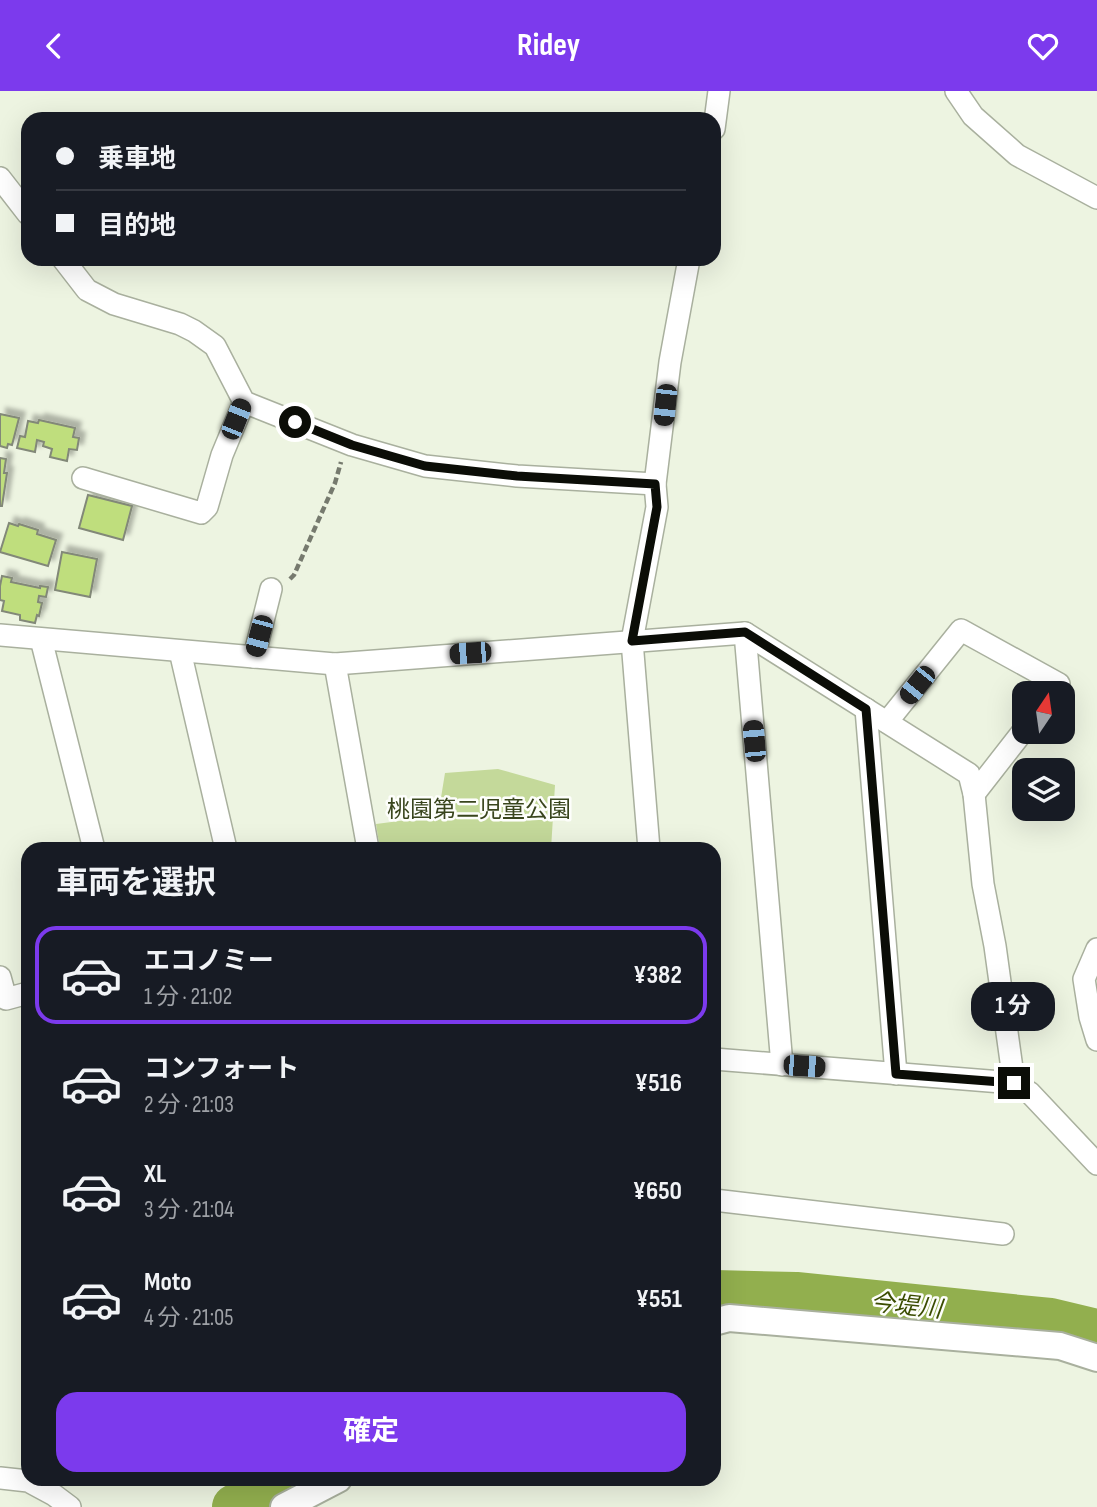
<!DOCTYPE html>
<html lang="ja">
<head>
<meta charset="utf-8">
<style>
	:root { --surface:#171b24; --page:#20242c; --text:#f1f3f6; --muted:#9ea1a6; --line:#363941; --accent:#7c3aed }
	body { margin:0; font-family:"Sofia Sans Condensed","Noto Sans JP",sans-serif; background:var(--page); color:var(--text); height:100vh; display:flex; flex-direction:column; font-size:26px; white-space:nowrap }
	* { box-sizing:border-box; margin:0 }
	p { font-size:23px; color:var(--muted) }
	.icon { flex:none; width:38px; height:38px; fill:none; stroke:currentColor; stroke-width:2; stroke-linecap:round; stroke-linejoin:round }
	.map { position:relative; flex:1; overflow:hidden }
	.sheet { position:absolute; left:21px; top:751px; width:700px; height:644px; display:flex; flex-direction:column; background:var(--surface); border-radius:21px; box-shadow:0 7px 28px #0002 }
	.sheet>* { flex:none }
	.hud { position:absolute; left:21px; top:21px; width:700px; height:154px; border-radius:21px; box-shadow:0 7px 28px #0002; display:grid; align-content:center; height:154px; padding:0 35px; background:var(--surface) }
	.needle { width:46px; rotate:13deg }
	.buttons { position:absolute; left:1012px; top:590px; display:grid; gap:14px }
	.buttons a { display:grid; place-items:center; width:63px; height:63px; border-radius:14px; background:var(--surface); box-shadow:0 7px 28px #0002; font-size:35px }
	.end { position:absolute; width:32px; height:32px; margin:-16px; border:9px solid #0b0d07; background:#fff; box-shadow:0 0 0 4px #fff }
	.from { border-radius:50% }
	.bubble { position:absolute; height:49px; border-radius:21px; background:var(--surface); box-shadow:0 7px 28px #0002; font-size:23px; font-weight:700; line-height:49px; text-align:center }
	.car { position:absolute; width:21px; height:42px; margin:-21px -10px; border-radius:9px; box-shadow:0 0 5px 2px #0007; background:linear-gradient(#222 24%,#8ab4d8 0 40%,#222 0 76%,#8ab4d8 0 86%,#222 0) }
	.hud b { display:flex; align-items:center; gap:24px; height:66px; font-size:26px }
	.hud b+b { border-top:2px solid var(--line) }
	.hud i { width:18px; height:18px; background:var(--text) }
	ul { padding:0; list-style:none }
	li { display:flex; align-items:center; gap:21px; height:98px; margin:0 14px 10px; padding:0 21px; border:4px solid transparent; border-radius:21px }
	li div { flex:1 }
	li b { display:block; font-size:26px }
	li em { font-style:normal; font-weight:700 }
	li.active { border-color:var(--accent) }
	li>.icon { width:63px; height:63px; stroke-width:1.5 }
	h2 { padding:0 35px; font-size:32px; line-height:84px }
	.primary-button { display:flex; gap:14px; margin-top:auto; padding:14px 35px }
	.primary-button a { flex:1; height:80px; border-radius:21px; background:var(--accent); color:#fff; font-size:28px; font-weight:700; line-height:80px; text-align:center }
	header { display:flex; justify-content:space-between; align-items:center; height:91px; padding:0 35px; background:var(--accent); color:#fff; font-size:32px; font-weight:700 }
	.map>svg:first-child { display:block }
	.green { fill:#c4d99a }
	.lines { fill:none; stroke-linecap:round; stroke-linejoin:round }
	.river { stroke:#92af4e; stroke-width:46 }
	.building { fill:#bfde7d; stroke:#828878; stroke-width:2; filter:url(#shadow) }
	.minor-casing { stroke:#a9b09e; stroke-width:24 }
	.tertiary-casing { stroke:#a9b09e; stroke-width:30 }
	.path { stroke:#767a6e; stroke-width:4.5; stroke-dasharray:7 3.5; stroke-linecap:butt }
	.minor { stroke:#fff; stroke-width:21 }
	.tertiary { stroke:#fff; stroke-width:26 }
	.route { stroke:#0b0d07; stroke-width:9 }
	.labels { text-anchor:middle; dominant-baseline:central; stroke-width:5; stroke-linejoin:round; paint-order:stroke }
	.park-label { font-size:23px; fill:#39451d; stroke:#fdfefb }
	.water-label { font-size:24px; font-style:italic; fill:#3a4c00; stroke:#fdfefb }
</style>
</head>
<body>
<header><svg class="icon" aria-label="back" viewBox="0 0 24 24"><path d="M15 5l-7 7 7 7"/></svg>Ridey<svg class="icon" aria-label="heart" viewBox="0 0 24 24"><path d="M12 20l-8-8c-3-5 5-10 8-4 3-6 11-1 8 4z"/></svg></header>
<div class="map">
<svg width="1097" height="1416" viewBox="0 0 1097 1416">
	<defs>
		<filter id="shadow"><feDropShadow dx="6" dy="-6" stdDeviation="2" flood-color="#0004"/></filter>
	</defs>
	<rect width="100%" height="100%" fill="#edf4e1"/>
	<path class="green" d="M498,678l57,16 -4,64h-171l-4,-25 62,-8 7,-43z"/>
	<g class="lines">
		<g class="river">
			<path d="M714,1202l82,2 254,26 47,11"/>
			<path d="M235,1416l55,-28"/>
		</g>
	</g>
	<g class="building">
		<path d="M0,323l19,4 -7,27 -4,-1 -1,4 -7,-2z"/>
		<path d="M39,329l36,8 -2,9 6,1 -2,12 -8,-1 -2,12 -17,-4 2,-8 -9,-3 1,-4 -7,-2 -2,12 -18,-4 3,-12 5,1 3,-16 10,2z"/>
		<path d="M0,367l6,1 -2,14h3l-5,33h-2z"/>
		<path d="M88,404l44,11 -9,34 -44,-12z"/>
		<path d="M9,432l9,3 1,-2 19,6 -1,4 19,6 -8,26 -48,-14z"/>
		<path d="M62,461l35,7 -7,38 -35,-7z"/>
		<path d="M2,485l10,2 -1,4 29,6v-2l8,1 -2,10 -7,-1 -1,6 4,1 -3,13 -2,-1 -2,8 -15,-3v-5l-18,-4 2,-10 -4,-1v-14z"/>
	</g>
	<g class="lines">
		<g class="minor-casing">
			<g id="minor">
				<path d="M956,0l17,25 44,39 80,43"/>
				<path d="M714,38l5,-38"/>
				<path d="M0,87l28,36"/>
				<path d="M63,168l24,31 27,14 66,20 14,7 21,15 29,56 108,43 73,21 92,10 138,8 15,-122 19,-103"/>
				<path d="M83,387l118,35 6,-6 15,-52 22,-53"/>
				<path d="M745,542l37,432"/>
				<path d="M0,544l335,29 410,-31 224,141 5,20 9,90 12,62 19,137"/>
				<path d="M41,548l53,210"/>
				<path d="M180,560l46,198"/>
				<path d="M254,566l17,-68"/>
				<path d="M335,573l33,185"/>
				<path d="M866,618l30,365"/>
				<path d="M887,631l74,-92 98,54 -7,9"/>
				<path d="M974,703l50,-64"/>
				<path d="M649,758l-17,-208 25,-134 -2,-23"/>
				<path d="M1097,858l-13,30 6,38 7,23"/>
				<path d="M0,886l6,22 22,-6"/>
				<path d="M714,968l300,24 16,10 67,71"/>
				<path d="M714,1109l289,34"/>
				<path d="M0,1387l28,3 26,14 16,12"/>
			</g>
		</g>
		<g class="tertiary-casing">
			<g id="tertiary">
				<path d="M714,1231l15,-4 331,28 37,12"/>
				<path d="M284,1416l54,-28"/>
			</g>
		</g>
		<path class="path" d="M290,488l4,-4 41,-92 6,-21"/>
		<use href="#minor" class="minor"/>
		<use href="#tertiary" class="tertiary"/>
	</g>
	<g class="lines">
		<path class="route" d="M295,331l57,23 73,21 92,10 138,8 2,23 -25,134 113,-9 121,77 30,365 118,9"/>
	</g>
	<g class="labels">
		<g class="park-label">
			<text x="479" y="719">桃園第二児童公園</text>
		</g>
		<g class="water-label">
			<text transform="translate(906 1215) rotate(6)">今堤川</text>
		</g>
	</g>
</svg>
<div class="buttons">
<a><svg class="needle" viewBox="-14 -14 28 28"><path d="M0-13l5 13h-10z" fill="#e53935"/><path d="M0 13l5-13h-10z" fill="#9ea1a6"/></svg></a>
<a><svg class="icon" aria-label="layers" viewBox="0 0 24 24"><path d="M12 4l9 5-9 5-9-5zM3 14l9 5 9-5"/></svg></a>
</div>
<i class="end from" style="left:295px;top:331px"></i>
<i class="end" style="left:1014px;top:992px"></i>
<div class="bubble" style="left:971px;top:891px;width:84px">1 分</div>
<i class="car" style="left:665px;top:314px;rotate:186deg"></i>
<i class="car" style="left:236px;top:328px;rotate:22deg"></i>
<i class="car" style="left:259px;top:545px;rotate:195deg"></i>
<i class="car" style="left:470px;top:562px;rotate:266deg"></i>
<i class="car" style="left:917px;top:594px;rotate:219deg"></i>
<i class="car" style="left:754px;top:650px;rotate:355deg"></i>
<i class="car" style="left:804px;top:975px;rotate:94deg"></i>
<div class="hud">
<b><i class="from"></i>乗車地</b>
<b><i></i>目的地</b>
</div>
<section class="sheet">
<h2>車両を選択</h2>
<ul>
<li class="active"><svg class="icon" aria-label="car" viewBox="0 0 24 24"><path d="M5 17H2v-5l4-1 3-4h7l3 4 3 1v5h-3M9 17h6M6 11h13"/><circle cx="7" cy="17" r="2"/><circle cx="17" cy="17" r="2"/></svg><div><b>エコノミー</b><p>1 分 · 21:02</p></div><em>¥382</em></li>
<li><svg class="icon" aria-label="car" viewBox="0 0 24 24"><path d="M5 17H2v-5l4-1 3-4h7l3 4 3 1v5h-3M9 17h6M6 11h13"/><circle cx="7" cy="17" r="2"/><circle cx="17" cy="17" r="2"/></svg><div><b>コンフォート</b><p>2 分 · 21:03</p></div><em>¥516</em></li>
<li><svg class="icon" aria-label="car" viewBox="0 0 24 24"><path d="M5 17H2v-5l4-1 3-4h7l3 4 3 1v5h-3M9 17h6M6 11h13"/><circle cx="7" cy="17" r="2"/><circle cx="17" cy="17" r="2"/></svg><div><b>XL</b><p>3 分 · 21:04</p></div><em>¥650</em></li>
<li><svg class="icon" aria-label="car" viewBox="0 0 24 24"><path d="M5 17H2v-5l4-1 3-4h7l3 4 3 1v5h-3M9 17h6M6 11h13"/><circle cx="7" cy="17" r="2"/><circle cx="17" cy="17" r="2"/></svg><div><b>Moto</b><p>4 分 · 21:05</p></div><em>¥551</em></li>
</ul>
<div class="primary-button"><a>確定</a></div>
</section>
</div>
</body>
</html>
